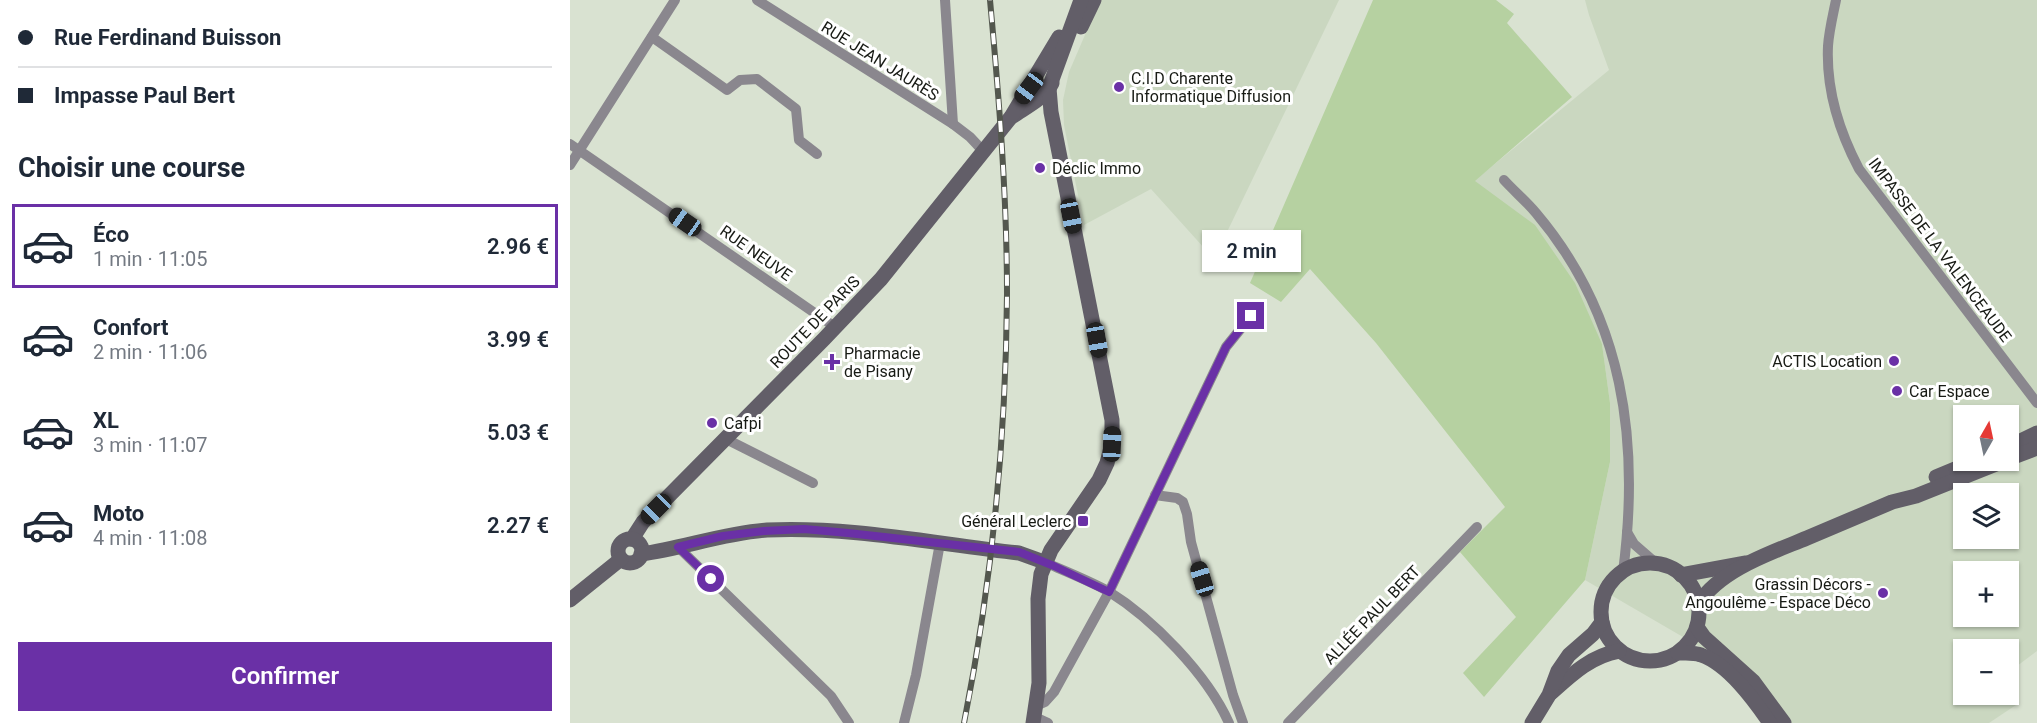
<!DOCTYPE html>
<html lang="fr">
<head>
<meta charset="utf-8">
<style>
	:root { --surface:#fff; --page:#f2f2f3; --text:#1f2937; --muted:#747a83; --line:#e0e1e3; --accent:#6a30a6 }
	body { margin:0; font-family:Roboto,sans-serif; background:var(--page); color:var(--text); height:100vh; display:flex; flex-direction:column; font-size:22px; white-space:nowrap }
	* { box-sizing:border-box; margin:0 }
	p { font-size:20px; color:var(--muted) }
	.icon { flex:none; width:33px; height:33px; fill:none; stroke:currentColor; stroke-width:2; stroke-linecap:round; stroke-linejoin:round }
	.map { position:relative; flex:1; overflow:hidden }
	.side { display:flex; flex-direction:column; background:var(--surface); width:570px }
	.side>* { flex:none }
	.top-card { display:grid; align-content:center; height:132px; padding:0 18px; background:var(--surface) }
	.needle { width:39px; rotate:9deg }
	.fabs { position:absolute; left:1383px; top:405px; display:grid; gap:12px }
	.fabs a { display:grid; place-items:center; width:66px; height:66px; border-radius:0px; background:var(--surface); box-shadow:0 2px 4px #0004; font-size:30px }
	.end { position:absolute; width:27px; height:27px; margin:-14px; border:8px solid #6a30a6; background:#fff; box-shadow:0 0 0 3px #fff }
	.from { border-radius:50% }
	.bubble { position:absolute; height:42px; border-radius:0px; background:var(--surface); box-shadow:0 2px 4px #0004; font-size:20px; font-weight:600; line-height:42px; text-align:center }
	.car { position:absolute; width:18px; height:36px; margin:-18px -9px; border-radius:8px; box-shadow:0 0 4px 2px #0007; background:linear-gradient(#222 24%,#8ab4d8 0 40%,#222 0 76%,#8ab4d8 0 86%,#222 0) }
	.top-card b { display:flex; align-items:center; gap:21px; height:57px; font-size:22px }
	.top-card b+b { border-top:2px solid var(--line) }
	.top-card i { width:15px; height:15px; background:var(--text) }
	ul { padding:0; list-style:none }
	li { display:flex; align-items:center; gap:18px; height:84px; margin:0 12px 9px; padding:0 6px; border:3px solid transparent; border-radius:0px }
	li div { flex:1 }
	li b { display:block; font-size:22px }
	li em { font-style:normal; font-weight:600 }
	li.current { border-color:var(--accent) }
	li>.icon { width:54px; height:54px; stroke-width:1.5 }
	h2 { padding:0 18px; font-size:27px; line-height:72px }
	.button { display:flex; gap:12px; margin-top:auto; padding:12px 18px }
	.button a { flex:1; height:69px; border-radius:0px; background:var(--accent); color:#fff; font-size:24px; font-weight:600; line-height:69px; text-align:center }
	main { display:flex; flex:1; min-height:0 }
	.map>svg:first-child { display:block }
	.built { fill:#cad7c0; fill-rule:evenodd }
	.green { fill:#b6d1a1 }
	.lines { fill:none; stroke-linecap:round; stroke-linejoin:round }
	.street { stroke:#8a878e; stroke-width:10 }
	.secondary { stroke:#625e68; stroke-width:15 }
	.rail-casing { stroke:#53574e; stroke-width:6 }
	.rail { stroke:#fff; stroke-width:4; stroke-dasharray:11; stroke-linecap:butt }
	.route { stroke:#6a30a6; stroke-width:8 }
	.poi-dot { fill:#6a30a6; stroke:#fff; stroke-width:2 }
	.labels { text-anchor:middle; dominant-baseline:central; stroke-width:6; stroke-linejoin:round; paint-order:stroke }
	.street-label { font-size:16px; fill:#171a14; stroke:#fff }
	.poi-label { font-size:16px; fill:#171a14; stroke:#fff; text-anchor:start }
</style>
</head>
<body>
<main>
<section class="side">
<div class="top-card">
<b><i class="from"></i>Rue Ferdinand Buisson</b>
<b><i></i>Impasse Paul Bert</b>
</div>
<h2>Choisir une course</h2>
<ul>
<li class="current"><svg class="icon" aria-label="car" viewBox="0 0 24 24"><path d="M5 17H2v-5l4-1 3-4h7l3 4 3 1v5h-3M9 17h6M6 11h13"/><circle cx="7" cy="17" r="2"/><circle cx="17" cy="17" r="2"/></svg><div><b>Éco</b><p>1 min · 11:05</p></div><em>2.96 €</em></li>
<li><svg class="icon" aria-label="car" viewBox="0 0 24 24"><path d="M5 17H2v-5l4-1 3-4h7l3 4 3 1v5h-3M9 17h6M6 11h13"/><circle cx="7" cy="17" r="2"/><circle cx="17" cy="17" r="2"/></svg><div><b>Confort</b><p>2 min · 11:06</p></div><em>3.99 €</em></li>
<li><svg class="icon" aria-label="car" viewBox="0 0 24 24"><path d="M5 17H2v-5l4-1 3-4h7l3 4 3 1v5h-3M9 17h6M6 11h13"/><circle cx="7" cy="17" r="2"/><circle cx="17" cy="17" r="2"/></svg><div><b>XL</b><p>3 min · 11:07</p></div><em>5.03 €</em></li>
<li><svg class="icon" aria-label="car" viewBox="0 0 24 24"><path d="M5 17H2v-5l4-1 3-4h7l3 4 3 1v5h-3M9 17h6M6 11h13"/><circle cx="7" cy="17" r="2"/><circle cx="17" cy="17" r="2"/></svg><div><b>Moto</b><p>4 min · 11:08</p></div><em>2.27 €</em></li>
</ul>
<div class="button"><a>Confirmer</a></div>
</section>
<div class="map">
<svg width="1467" height="723" viewBox="0 0 1467 723">
	<rect width="100%" height="100%" fill="#d9e2d1"/>
	<g class="built">
		<path d="M530,0h239l-125,259 -63,-70 -67,36 -20,-100 -1,-25 6,-28z"/>
		<path d="M1015,0h452v651l-28,21 -1,-22h-44v44l44,1 8,10 -27,18h-213l-50,-61 -141,-82 25,-118v-59l-8,-59 -128,-163 135,-111 -20,-55zM1394,416h44v44h-44zM1394,494h44v44h-44zM1394,572h44v44h-44z"/>
	</g>
	<path class="green" d="M803,0h123l18,14 -7,9 65,74 -97,84 60,44 40,58 27,61 8,59v59l-25,118 -101,117 -21,-24 53,-56 -56,-65 45,-45 -129,-164 -66,-74 -29,33 -31,-19z"/>
	<g class="lines">
		<g class="street">
			<path d="M187,0l196,124 17,13 14,15"/>
			<path d="M375,0l8,124"/>
			<path d="M1266,0c-3,15 -7,31 -8,46 -2,44 11,85 31,123l178,234"/>
			<path d="M82,37l75,53 13,-10 17,-1 39,30 3,31 18,14"/>
			<path d="M0,144l265,183"/>
			<path d="M0,165l105,-165"/>
			<path d="M934,180c10,11 22,21 32,33 88,104 104,228 87,359"/>
			<path d="M156,439l87,44"/>
			<path d="M585,495l22,3 6,4 4,12 4,28 42,153 10,28"/>
			<path d="M1057,532l7,12 23,20"/>
			<path d="M108,547l153,149 18,27"/>
			<path d="M474,562c21,9 44,18 64,29 45,28 99,83 121,132"/>
			<path d="M466,706l9,-4 9,-10 55,-100 117,-245 25,-31"/>
			<path d="M465,717l13,6"/>
			<path d="M334,723l12,-48 24,-132"/>
			<path d="M718,723l189,-196"/>
		</g>
		<g class="secondary">
			<path d="M511,27l13,-27"/>
			<path d="M443,116c13,-9 32,-18 39,-33"/>
			<path d="M1438,447l29,-14"/>
			<path d="M1438,459l29,-11"/>
			<path d="M1366,477l41,-17"/>
			<path d="M62,539l11,-17 181,-183 57,-60 130,-162 48,-80"/>
			<circle cx="60" cy="551" r="12"/>
			<path d="M71,554c43,-6 83,-21 126,-24 83,-4 169,14 252,23l25,9"/>
			<circle cx="1080" cy="612" r="49"/>
			<path d="M1111,575l65,-12"/>
			<path d="M0,600l51,-41"/>
			<path d="M1128,604c23,-35 73,-51 109,-66 28,-12 57,-24 85,-36l24,-6 90,-36"/>
			<path d="M1127,627l7,10 49,44 31,42"/>
			<path d="M1108,653c8,0 16,-1 23,2 27,9 53,45 69,68"/>
			<path d="M981,693c21,-19 40,-37 68,-42"/>
			<path d="M463,723l6,-40 -1,-84 3,-25 10,-24 48,-70 8,-17 5,-19v-24l-61,-308 -2,-24 32,-88"/>
			<path d="M962,723l17,-28 9,-24 11,-16 24,-21 9,-12"/>
		</g>
		<g class="rail-casing">
			<path id="rail" d="M394,723c28,-141 42,-285 43,-429 0,-98 -8,-196 -17,-294"/>
		</g>
		<use href="#rail" class="rail"/>
	</g>
	<g class="lines">
		<path class="route" d="M141,579l-33,-32 45,-11 41,-5 40,-2 44,4 171,19 35,14 55,26 117,-245 25,-31"/>
	</g>
	<g class="poi-dot">
		<circle cx="549" cy="87" r="6"/>
		<circle cx="470" cy="168" r="6"/>
		<circle cx="1324" cy="361" r="6"/>
		<path d="M259 353h6v6h6v6h-6v6h-6v-6h-6v-6h6z"/>
		<circle cx="1327" cy="391" r="6"/>
		<circle cx="142" cy="423" r="6"/>
		<rect x="507" y="515" width="12" height="12" rx="3"/>
		<circle cx="1313" cy="593" r="6"/>
	</g>
	<g class="labels">
		<g class="street-label">
			<text transform="translate(310 61) rotate(32)">RUE JEAN JAURÈS</text>
			<text transform="translate(1370 250) rotate(53)">IMPASSE DE LA VALENCEAUDE</text>
			<text transform="translate(186 253) rotate(35)">RUE NEUVE</text>
			<text transform="translate(245 322) rotate(-46)">ROUTE DE PARIS</text>
			<text transform="translate(802 615) rotate(-46)">ALLÉE PAUL BERT</text>
		</g>
		<g class="poi-label">
			<text x="561" y="78">C.I.D Charente<tspan x="561" dy="18">Informatique Diffusion</tspan></text>
			<text x="482" y="168">Déclic Immo</text>
			<text x="274" y="353">Pharmacie<tspan x="274" dy="18">de Pisany</tspan></text>
			<text x="1312" y="361" text-anchor="end">ACTIS Location</text>
			<text x="1339" y="391">Car Espace</text>
			<text x="154" y="423">Cafpi</text>
			<text x="501" y="521" text-anchor="end">Général Leclerc</text>
			<text x="1301" y="584" text-anchor="end">Grassin Décors -<tspan x="1301" dy="18">Angoulême - Espace Déco</tspan></text>
		</g>
	</g>
</svg>
<div class="fabs">
<a><svg class="needle" viewBox="-14 -14 28 28"><path d="M0-13l5 13h-10z" fill="#e53935"/><path d="M0 13l5-13h-10z" fill="#747a83"/></svg></a>
<a><svg class="icon" aria-label="layers" viewBox="0 0 24 24"><path d="M12 4l9 5-9 5-9-5zM3 14l9 5 9-5"/></svg></a>
<a>+</a>
<a>−</a>
</div>
<i class="end from" style="left:141px;top:579px"></i>
<i class="end" style="left:681px;top:316px"></i>
<div class="bubble" style="left:632px;top:230px;width:99px">2 min</div>
<i class="car" style="left:459px;top:88px;rotate:217deg"></i>
<i class="car" style="left:501px;top:216px;rotate:169deg"></i>
<i class="car" style="left:115px;top:222px;rotate:305deg"></i>
<i class="car" style="left:527px;top:340px;rotate:170deg"></i>
<i class="car" style="left:542px;top:444px;rotate:2deg"></i>
<i class="car" style="left:86px;top:509px;rotate:225deg"></i>
<i class="car" style="left:632px;top:579px;rotate:343deg"></i>
</div>
</main>
</body>
</html>
